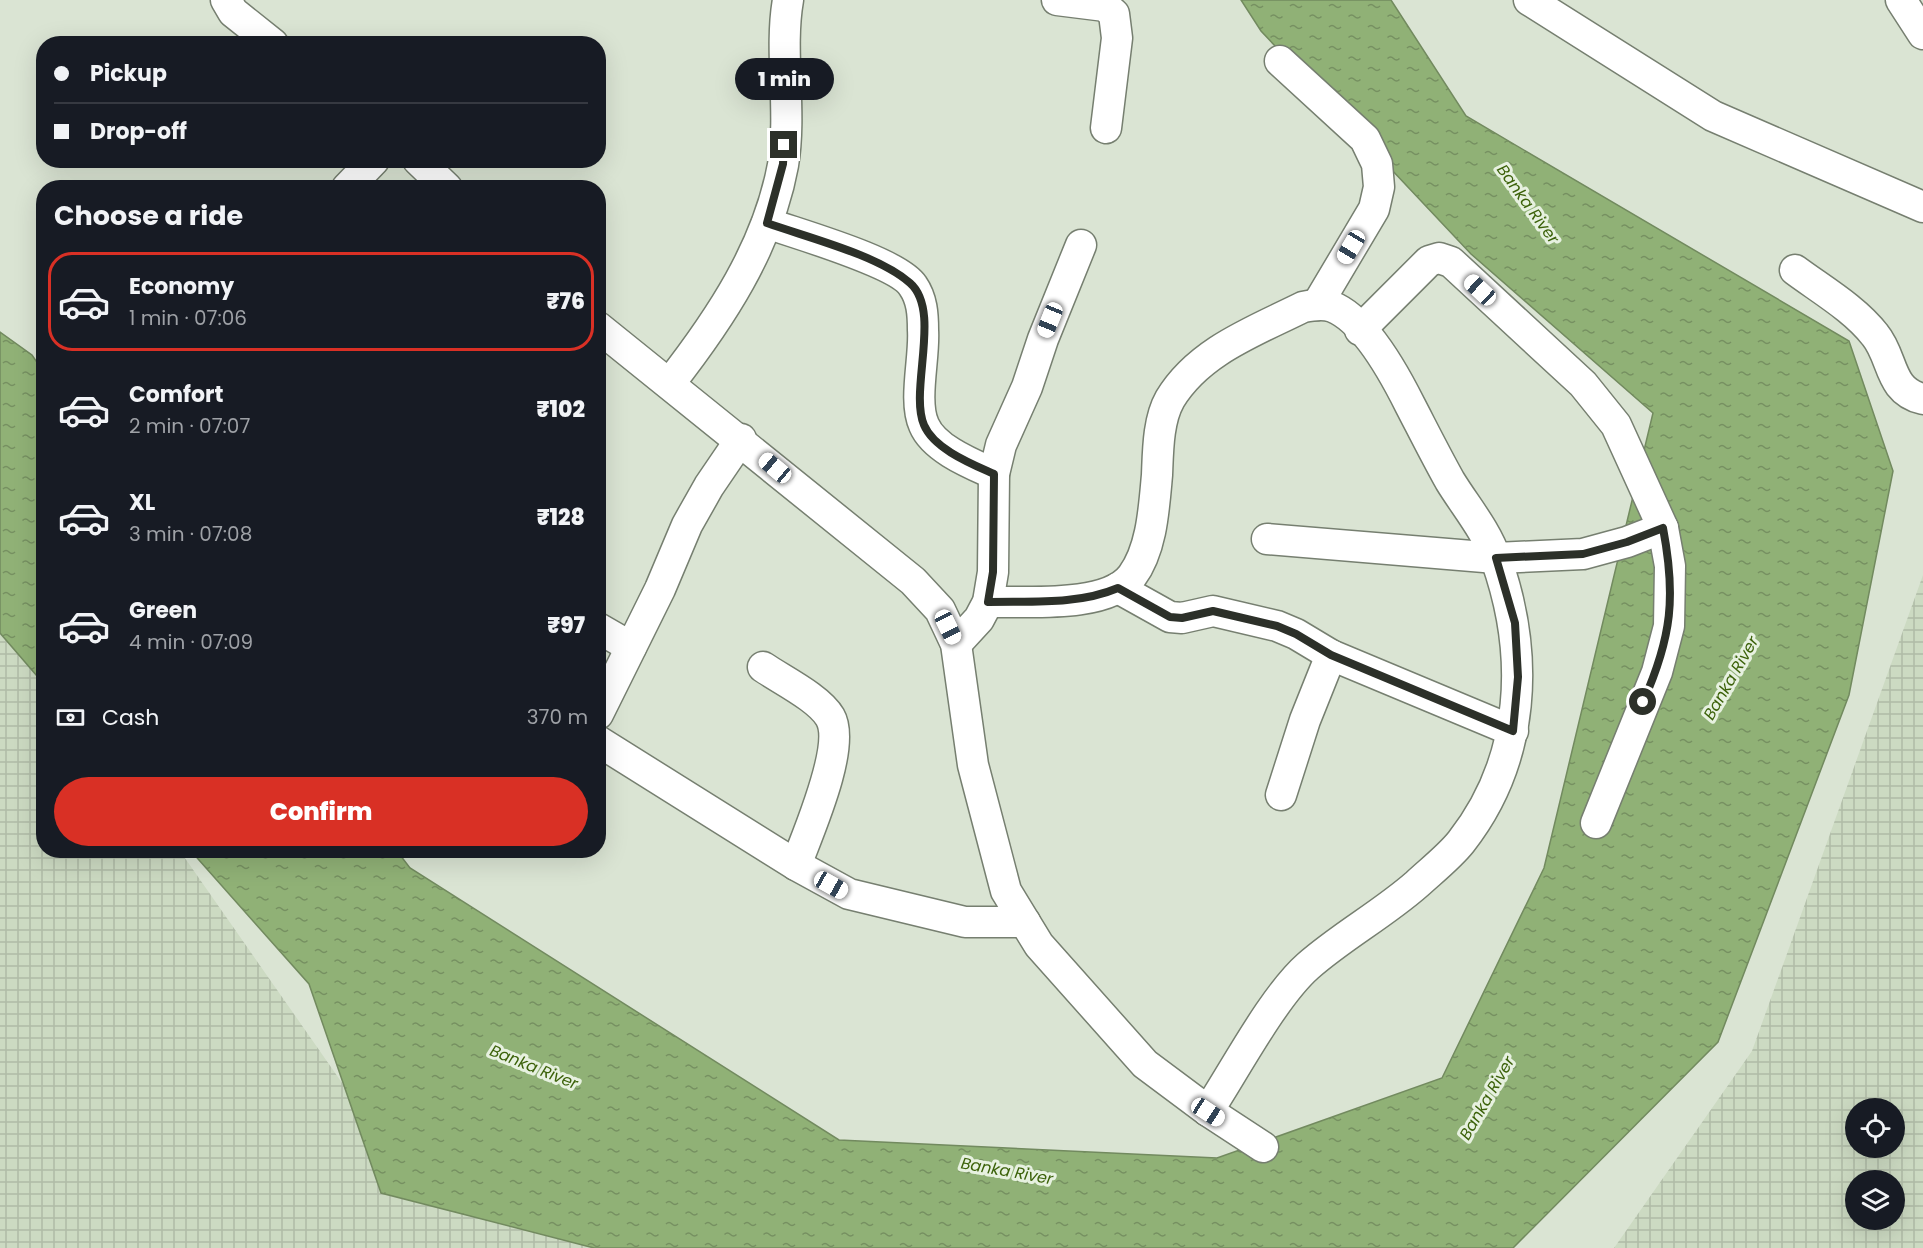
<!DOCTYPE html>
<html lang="en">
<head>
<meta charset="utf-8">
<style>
	:root { --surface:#171b24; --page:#20242c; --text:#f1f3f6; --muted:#9ea1a6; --line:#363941; --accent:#d93025 }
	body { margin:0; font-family:Poppins,sans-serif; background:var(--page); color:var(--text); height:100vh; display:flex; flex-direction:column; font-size:22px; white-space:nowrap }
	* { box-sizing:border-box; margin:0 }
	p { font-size:20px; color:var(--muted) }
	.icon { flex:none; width:33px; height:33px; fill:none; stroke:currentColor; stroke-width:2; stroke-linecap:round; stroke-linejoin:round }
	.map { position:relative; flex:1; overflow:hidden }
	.details { position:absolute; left:36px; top:180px; width:570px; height:678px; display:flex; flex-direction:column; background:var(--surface); border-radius:24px; box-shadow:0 6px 24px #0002 }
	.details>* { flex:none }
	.hud { position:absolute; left:36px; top:36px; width:570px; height:132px; border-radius:24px; box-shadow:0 6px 24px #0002; display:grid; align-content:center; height:132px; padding:0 18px; background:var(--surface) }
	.buttons { position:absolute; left:1845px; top:1098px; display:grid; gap:12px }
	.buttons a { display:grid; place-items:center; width:60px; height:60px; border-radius:50%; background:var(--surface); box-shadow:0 6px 24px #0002; font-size:30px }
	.end { position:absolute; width:27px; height:27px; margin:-14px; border:8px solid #2c3029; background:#fff; box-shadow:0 0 0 3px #fff }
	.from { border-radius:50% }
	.bubble { position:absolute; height:42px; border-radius:21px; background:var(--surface); box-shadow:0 6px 24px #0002; font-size:20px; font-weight:800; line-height:42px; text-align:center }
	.car { position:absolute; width:18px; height:36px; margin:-18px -9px; border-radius:8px; box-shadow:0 0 4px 2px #0007; background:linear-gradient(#fff 24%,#345 0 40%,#fff 0 76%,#345 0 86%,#fff 0) }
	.hud b { display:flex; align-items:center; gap:21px; height:57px; font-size:22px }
	.hud b+b { border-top:2px solid var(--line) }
	.hud i { width:15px; height:15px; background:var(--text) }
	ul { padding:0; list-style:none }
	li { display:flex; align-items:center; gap:18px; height:99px; margin:0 12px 9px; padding:0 6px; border:3px solid transparent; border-radius:24px }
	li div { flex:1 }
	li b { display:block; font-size:22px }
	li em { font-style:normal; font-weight:800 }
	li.on { border-color:var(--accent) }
	li>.icon { width:54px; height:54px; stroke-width:1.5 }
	h2 { padding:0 18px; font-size:27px; line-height:72px }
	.pay { display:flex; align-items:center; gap:15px; height:66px; padding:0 18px; font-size:22px }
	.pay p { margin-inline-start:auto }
	.primary-button { display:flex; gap:12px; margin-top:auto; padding:12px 18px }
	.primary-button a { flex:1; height:69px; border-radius:36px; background:var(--accent); color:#fff; font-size:24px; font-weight:800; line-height:69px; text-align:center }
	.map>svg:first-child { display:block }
	.industrial { fill:url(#industrial-grid); fill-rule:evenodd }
	.water { fill:url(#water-ripples); stroke:#728a5f; stroke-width:1.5 }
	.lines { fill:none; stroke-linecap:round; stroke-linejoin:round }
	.street-casing { stroke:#767f70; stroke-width:33 }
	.street { stroke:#fff; stroke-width:30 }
	.route { stroke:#2c3029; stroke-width:8 }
	.labels { text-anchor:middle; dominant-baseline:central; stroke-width:6; stroke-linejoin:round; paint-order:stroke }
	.water-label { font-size:16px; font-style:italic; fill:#3c620a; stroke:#e7f1e0 }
</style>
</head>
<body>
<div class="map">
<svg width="1923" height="1248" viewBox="0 0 1923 1248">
	<defs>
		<pattern id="industrial-grid" width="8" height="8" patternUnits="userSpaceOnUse" patternTransform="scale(1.5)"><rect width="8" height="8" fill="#ccdac2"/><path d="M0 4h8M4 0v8" fill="none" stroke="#afbba7"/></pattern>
		<pattern id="water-ripples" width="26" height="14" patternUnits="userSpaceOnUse" patternTransform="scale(1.5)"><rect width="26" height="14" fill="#90b176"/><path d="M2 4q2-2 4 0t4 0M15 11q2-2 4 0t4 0" fill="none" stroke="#769061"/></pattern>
	</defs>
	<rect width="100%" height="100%" fill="#dae4d3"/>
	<g class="industrial">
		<path d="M1923,575v673h-309l138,-197zM1856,1108h38v40h-38zM1856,1180h38v40h-38z"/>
		<path d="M0,594l43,62 1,194 136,1 195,279 482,118h-857z"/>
	</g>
	<g class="water">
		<path d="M1241,0h150l75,116 383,225 44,130 -44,224 -131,347 -205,206h-919l-213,-55 -72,-209 -118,-133h206l13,17 429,272 378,18 225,-80 102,-210 109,-455 -182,-159 -210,-223z"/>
		<path d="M0,332l32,23 11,16v312l-43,-50z"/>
	</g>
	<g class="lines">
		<g class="street-casing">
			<g id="street">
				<path d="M226,0l7,12 40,32"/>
				<path d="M1057,0l48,6 9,8 3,24 -11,90"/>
				<path d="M1529,0l184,116 210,91"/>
				<path d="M1901,0l22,34"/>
				<path d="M1280,61l85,78 12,25 2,23 -5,22 -57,96"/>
				<path d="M418,160l29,28"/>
				<path d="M347,188l27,-28"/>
				<path d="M767,223c30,11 131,39 146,63 9,13 10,28 10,44 2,27 -10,71 1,95 10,24 48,39 70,49"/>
				<path d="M1795,270c27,20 60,39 80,65 19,23 13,56 48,64"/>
				<path d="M598,327l315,254 27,29 16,34 17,121 33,126 33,54 106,119 63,47 55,36"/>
				<path d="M1360,330l69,-69 10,-3 12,4 132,122 33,41 47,103 7,38 -1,60 -12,46 -61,151"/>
				<path d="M670,383c50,-64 98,-136 113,-218 9,-53 -4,-114 5,-165"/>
				<path d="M1267,539l229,19 87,-4 44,-12 36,-14"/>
				<path d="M1118,588l52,29 12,1 31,-7 64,15 19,8 35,21 182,76"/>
				<path d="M988,602c38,-1 119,7 144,-26 20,-27 22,-68 25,-101 1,-24 1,-55 13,-76 29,-48 85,-68 133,-92 10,-2 20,-4 30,0 32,13 62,68 77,98 13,25 26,51 40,76 16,26 36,49 46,78 34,96 30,200 -35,283 -12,15 -30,29 -44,42 -34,30 -75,52 -109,82 -35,31 -73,104 -100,145"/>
				<path d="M598,628l33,19"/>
				<path d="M956,644l23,-25 9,-17 5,-30 1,-98 7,-29 26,-58 16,-48 38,-94"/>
				<path d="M763,667c19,13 56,31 67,50 17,29 -23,118 -34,148"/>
				<path d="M598,714l62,-125 27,-64 22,-39 32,-47"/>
				<path d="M598,741l198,124 53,29 116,28h60"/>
				<path d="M1281,795l24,-75 26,-65"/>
			</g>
		</g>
		<use href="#street" class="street"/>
	</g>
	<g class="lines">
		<path class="route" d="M784,145l-1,19 -16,59c42,15 111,32 143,60 32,28 -1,107 14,142 10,24 48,39 70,49l-1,98 -5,30c43,-1 90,3 130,-14l52,29 12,1 31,-7 64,15 19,8 35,21 182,76 5,-54 -3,-54 -19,-65 87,-4 44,-12 36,-14c13,68 9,109 -20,174"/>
	</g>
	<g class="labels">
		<g class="water-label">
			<text transform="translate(1528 204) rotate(54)">Banka River</text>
			<text transform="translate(1731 678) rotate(-60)">Banka River</text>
			<text transform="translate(534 1067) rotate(22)">Banka River</text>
			<text transform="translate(1487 1098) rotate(-60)">Banka River</text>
			<text transform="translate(1007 1171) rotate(10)">Banka River</text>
		</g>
	</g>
</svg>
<div class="buttons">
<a><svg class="icon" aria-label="locate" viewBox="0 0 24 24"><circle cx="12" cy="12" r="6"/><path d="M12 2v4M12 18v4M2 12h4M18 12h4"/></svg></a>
<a><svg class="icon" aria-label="layers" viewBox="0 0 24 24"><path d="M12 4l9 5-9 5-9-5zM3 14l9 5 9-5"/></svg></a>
</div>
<i class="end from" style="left:1643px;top:702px"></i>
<i class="end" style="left:784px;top:145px"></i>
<div class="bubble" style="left:735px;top:58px;width:99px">1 min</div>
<i class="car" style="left:1351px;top:247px;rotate:211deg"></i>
<i class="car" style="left:1480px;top:290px;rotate:313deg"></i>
<i class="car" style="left:1050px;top:320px;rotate:202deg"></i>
<i class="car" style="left:775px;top:468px;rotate:310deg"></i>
<i class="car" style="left:948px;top:627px;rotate:154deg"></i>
<i class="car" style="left:831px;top:885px;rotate:119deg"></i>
<i class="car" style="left:1208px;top:1112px;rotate:123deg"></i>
<div class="hud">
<b><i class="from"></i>Pickup</b>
<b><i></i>Drop-off</b>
</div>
<section class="details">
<h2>Choose a ride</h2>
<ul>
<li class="on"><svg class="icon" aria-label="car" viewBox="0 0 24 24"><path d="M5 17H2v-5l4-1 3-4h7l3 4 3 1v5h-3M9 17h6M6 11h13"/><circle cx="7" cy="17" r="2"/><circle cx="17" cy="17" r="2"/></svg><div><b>Economy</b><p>1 min · 07:06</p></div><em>₹76</em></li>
<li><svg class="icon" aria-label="car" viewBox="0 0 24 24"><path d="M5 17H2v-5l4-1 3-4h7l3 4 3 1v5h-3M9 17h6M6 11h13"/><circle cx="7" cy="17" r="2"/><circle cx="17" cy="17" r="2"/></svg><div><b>Comfort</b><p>2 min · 07:07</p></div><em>₹102</em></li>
<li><svg class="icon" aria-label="car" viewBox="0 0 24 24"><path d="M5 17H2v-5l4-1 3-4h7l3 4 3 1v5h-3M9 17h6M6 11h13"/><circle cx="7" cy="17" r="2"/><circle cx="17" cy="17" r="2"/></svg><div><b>XL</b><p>3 min · 07:08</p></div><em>₹128</em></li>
<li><svg class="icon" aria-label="car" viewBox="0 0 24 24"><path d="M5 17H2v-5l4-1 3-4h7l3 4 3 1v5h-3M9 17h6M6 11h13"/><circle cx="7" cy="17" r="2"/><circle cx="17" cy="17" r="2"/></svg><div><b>Green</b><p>4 min · 07:09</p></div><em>₹97</em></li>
</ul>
<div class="pay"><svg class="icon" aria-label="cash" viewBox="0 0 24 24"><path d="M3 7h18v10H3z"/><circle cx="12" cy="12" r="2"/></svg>Cash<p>370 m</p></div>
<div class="primary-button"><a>Confirm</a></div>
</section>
</div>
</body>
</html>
